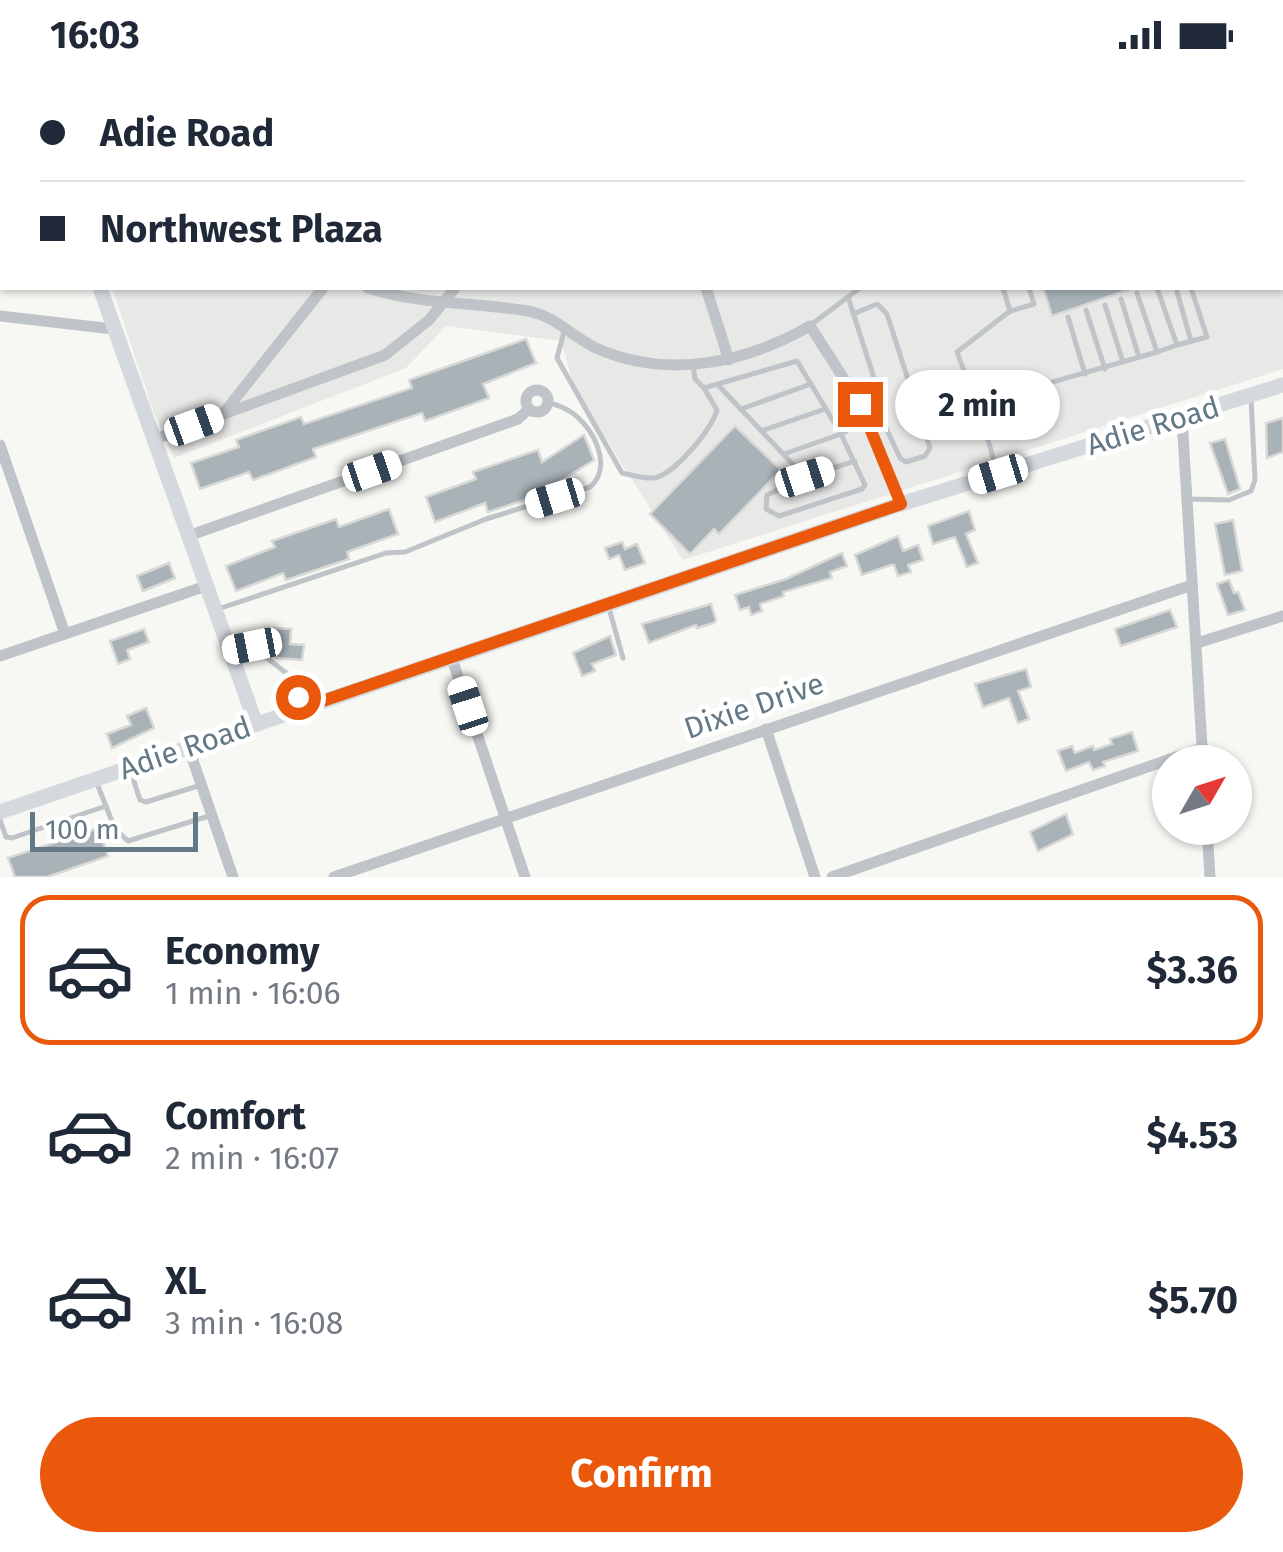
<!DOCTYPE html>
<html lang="en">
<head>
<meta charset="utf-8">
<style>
	:root { --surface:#fff; --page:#f2f2f3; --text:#1f2937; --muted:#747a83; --line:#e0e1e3; --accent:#ea580c }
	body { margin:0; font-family:"Fira Sans",sans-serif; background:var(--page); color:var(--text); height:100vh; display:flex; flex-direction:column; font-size:38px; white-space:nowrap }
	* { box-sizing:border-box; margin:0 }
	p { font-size:32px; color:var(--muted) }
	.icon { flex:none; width:55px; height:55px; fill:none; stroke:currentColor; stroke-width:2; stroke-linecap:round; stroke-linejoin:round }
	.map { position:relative; height:807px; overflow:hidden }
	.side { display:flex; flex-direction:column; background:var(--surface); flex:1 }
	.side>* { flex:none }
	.banner { position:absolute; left:0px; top:0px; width:1285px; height:220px; box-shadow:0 2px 8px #0004; display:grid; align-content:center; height:220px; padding:0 40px; background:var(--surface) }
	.needle { width:65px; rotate:51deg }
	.controls { position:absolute; left:1152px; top:675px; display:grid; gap:20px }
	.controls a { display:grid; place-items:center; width:100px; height:100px; border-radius:50%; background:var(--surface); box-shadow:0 2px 8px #0004; font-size:50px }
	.scale { position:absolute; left:30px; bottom:25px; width:168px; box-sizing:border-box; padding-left:10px; border:5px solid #647986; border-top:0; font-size:28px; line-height:35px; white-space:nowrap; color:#647986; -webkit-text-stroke:8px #fff; paint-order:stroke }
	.end { position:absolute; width:45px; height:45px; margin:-22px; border:12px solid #ea580c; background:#fff; box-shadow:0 0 0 5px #fff }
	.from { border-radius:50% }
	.bubble { position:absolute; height:70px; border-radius:35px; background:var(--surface); box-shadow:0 2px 8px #0004; font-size:32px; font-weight:700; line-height:70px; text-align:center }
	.car { position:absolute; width:30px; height:60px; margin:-30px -15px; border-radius:12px; box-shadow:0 0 8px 2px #0007; background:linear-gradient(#fff 24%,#345 0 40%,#fff 0 76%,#345 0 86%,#fff 0) }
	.banner b { display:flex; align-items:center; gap:35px; height:95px; font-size:38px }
	.banner b+b { border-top:2px solid var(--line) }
	.banner i { width:25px; height:25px; background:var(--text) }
	ul { padding:18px 0 0; list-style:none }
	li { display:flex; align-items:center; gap:30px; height:150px; margin:0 20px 15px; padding:0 20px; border:5px solid transparent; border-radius:30px }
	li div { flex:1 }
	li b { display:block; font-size:38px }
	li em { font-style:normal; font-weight:700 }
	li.current { border-color:var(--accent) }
	li>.icon { width:90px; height:90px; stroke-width:1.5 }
	.button { display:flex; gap:20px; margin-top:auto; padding:20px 40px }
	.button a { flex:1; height:115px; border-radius:60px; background:var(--accent); color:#fff; font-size:40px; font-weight:700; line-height:115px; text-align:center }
	.status { display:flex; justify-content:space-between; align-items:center; height:70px; padding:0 50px; background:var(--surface); direction:ltr }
	.status svg { height:28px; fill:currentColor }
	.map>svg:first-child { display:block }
	.built { fill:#e8e8e7 }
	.building { fill:#a8b2b7; stroke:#d8d8d6; stroke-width:2.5 }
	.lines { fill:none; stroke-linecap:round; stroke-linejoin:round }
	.lane { stroke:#bfc4c8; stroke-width:5 }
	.street { stroke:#bfc4c8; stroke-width:11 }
	.secondary { stroke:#d4d9dd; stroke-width:15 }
	.route { stroke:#ea580c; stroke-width:12 }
	.labels { text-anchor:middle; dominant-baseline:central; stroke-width:10; stroke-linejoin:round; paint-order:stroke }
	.street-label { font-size:30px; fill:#647986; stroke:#fff }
</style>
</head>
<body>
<div class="status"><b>16:03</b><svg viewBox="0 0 49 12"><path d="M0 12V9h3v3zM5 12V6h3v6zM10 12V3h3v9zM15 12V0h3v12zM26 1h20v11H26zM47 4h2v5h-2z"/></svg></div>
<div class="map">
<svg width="1283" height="807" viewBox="0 0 1283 807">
	<rect width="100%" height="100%" fill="#f7f7f3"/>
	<path class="built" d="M78,0h1205v299l-600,191 -108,-170 -14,-49 -115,-15 -40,42 -232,90 -20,-45 -42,-125h1170v-216z"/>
	<g class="building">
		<path d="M1043,218h91l-82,28z"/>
		<path d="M526,269l10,24 -53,21 6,14 -64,23 -3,-8 -109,36 3,8 -63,23 -4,-8 -49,17 -9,-26 48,-16 -3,-7 65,-23 3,7 108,-36 -3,-8z"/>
		<path d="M1283,348v34l-16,6 -1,-35z"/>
		<path d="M735,356l46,44 -62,64 -5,-5 -24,25 -40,-40z"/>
		<path d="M584,365l10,25 -43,27 1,4 -64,21 -3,-9 -50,19 -9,-25 50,-18 -3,-7 65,-22 4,12z"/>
		<path d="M1225,369l15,50 -12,5 -18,-51z"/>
		<path d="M389,439l9,25 -51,18 2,7 -63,21 -3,-7 -47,18 -10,-25 49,-19 -3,-6 64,-22 3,8z"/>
		<path d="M969,441l6,19 -9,4 12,29 -11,4 -12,-30 -22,7 -5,-18z"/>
		<path d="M1233,450l9,51 -17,4 -10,-51z"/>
		<path d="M898,466l5,15 15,-6 5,15 -15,5 3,7 -13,4 -4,-11h-3l-29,10 -7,-20z"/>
		<path d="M622,472l3,7 12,-5 8,19 -20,7 -6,-15 -10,4 -4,-11z"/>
		<path d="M842,483l5,13 -17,6 2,6 -49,14 1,4 -24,8 2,7 -11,4 -2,-8 -9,3 -5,-15 51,-16z"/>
		<path d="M169,493l6,15 -32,13 -6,-15z"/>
		<path d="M1229,510l5,13 4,-1 7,18 -17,5 -11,-31z"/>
		<path d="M711,534l5,16 -2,3 -17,5 -1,-3 -47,18 -7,-19z"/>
		<path d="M1170,540l7,17 -56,19 -6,-17z"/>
		<path d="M274,558l17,1 -1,15 14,1 -2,15 -26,-2 1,-13h-4z"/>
		<path d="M144,559l5,13 -22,8 3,9 -12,5 -8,-23z"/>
		<path d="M610,566l6,19 -24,9 3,7 -13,5 -9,-23z"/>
		<path d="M1026,599l5,18 -13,4 11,28 -11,4 -9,-25 -26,9 -8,-23z"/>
		<path d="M146,638l8,20 -42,20 -5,-14 24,-9 -4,-9z"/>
		<path d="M1132,662l6,19 -35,11 2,4 -12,4 -4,-8 -23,9 -8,-20 14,-5 3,7 18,-7 1,4 18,-6 -2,-5z"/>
		<path d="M1066,744l7,20 -35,17 -8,-19z"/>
		<path d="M98,758l10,28 -61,21h-32l-7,-19z"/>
	</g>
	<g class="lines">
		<g class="lane">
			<path d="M0,9l1,-5"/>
			<path d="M0,22l2,1"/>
			<path d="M0,99h2"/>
			<path d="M1157,218l20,57 30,-8 -16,-49"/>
			<path d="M1176,218l15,53"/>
			<path d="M1121,229l18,58"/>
			<path d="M1105,235l18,57"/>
			<path d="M1086,240l19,59"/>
			<path d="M1011,241l23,-7 -5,-16"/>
			<path d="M853,244l24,-10 10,10 43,134 -5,8 -19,6 -6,-4 -21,-45"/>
			<path d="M1068,247l17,57"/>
			<path d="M812,254l48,-36"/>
			<path d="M565,258l-8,30 65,115c10,2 22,6 32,5 21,-4 57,-48 63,-68l-13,-22"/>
			<path d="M1157,282l20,-7"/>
			<path d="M693,295l2,14 9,9 93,-27 44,73 43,-25 -36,-112"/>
			<path d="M718,315l87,92 50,-16"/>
			<path d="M976,334l181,-52 -20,-59"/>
			<path d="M741,339l70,-25"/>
			<path d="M979,341l-22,-59 53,-41 -7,-23"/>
			<path d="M984,356l13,45"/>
			<path d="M761,361l64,-22"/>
			<path d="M784,384l57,-20 24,51 -3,4 -83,27 -13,-7 1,-14 38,-18"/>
			<path d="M1189,429l40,1 22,-9 4,-11 -4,-83"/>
			<path d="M609,538l14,50"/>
			<path d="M218,539l168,-56 19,-1 81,-33 104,-32c24,-21 3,-60 -19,-75 -7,-5 -16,-7 -23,-10"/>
			<path d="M233,580l19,-4 39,31 10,29"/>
			<path d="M130,699l10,31 6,2 52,-16"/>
			<path d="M96,711l19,48 13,12 81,-25"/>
			<path d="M0,750l6,17 6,1 94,-32"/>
		</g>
		<g class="street">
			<path d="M154,0v2"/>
			<path d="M502,0l4,2"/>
			<path d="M778,2l3,-2"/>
			<path d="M368,218c53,17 106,14 160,23 27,5 45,26 68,37 72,32 149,15 214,-22l50,78 41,100"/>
			<path d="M706,218l23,72"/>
			<path d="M0,246l113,13"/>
			<circle cx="537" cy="331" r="11"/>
			<path d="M223,344l100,-126"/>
			<path d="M1182,348l21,344"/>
			<path d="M153,370l232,-85 44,-35 26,-32"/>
			<path d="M0,375l65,189"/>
			<path d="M188,466l330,-117 11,-10"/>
			<path d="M1197,573l86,-27"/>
			<path d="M0,586l206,-70"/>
			<path d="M452,589l73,218"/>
			<path d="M766,659l49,148"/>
			<path d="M188,676l45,131"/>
			<path d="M1207,758l3,49"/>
			<path d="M334,807l858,-292"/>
			<path d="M832,807l370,-129"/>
		</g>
		<g class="secondary">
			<path d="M68,0l1,2"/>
			<path d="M100,218l156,436"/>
			<path d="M0,742l901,-308 382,-119"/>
		</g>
	</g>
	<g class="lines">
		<path class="route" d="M298,627l4,11 599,-204 -41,-100"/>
	</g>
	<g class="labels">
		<g class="street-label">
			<text transform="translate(1153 356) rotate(-17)">Adie Road</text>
			<text transform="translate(754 636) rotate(-19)">Dixie Drive</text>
			<text transform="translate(185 678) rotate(-19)">Adie Road</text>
		</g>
	</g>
</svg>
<div class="controls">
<a><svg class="needle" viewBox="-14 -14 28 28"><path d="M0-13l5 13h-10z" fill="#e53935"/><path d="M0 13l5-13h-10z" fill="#747a83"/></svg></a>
</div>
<div class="scale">100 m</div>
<i class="end from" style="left:298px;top:627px"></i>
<i class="end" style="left:860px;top:334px"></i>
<div class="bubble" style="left:895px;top:300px;width:165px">2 min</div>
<i class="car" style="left:194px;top:355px;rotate:70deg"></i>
<i class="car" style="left:372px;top:401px;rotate:71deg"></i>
<i class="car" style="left:998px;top:404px;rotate:253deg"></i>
<i class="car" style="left:805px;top:407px;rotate:72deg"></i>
<i class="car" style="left:555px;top:428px;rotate:253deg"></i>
<i class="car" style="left:252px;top:576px;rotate:259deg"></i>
<i class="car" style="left:468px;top:636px;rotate:342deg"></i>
<div class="banner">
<b><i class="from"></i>Adie Road</b>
<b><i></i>Northwest Plaza</b>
</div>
</div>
<section class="side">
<ul>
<li class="current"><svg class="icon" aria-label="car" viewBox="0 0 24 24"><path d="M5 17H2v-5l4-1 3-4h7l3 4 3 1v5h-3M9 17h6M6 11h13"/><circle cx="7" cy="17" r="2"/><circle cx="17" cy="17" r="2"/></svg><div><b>Economy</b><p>1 min · 16:06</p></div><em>$3.36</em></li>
<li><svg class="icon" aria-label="car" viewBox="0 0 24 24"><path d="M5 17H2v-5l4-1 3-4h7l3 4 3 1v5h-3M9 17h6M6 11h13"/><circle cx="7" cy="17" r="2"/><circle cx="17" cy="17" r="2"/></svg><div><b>Comfort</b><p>2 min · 16:07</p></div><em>$4.53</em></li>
<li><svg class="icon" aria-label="car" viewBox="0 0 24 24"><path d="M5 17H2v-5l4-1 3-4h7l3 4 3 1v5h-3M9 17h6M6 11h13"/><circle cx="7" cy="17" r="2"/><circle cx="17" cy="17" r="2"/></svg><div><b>XL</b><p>3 min · 16:08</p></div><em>$5.70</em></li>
</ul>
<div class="button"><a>Confirm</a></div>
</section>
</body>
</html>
